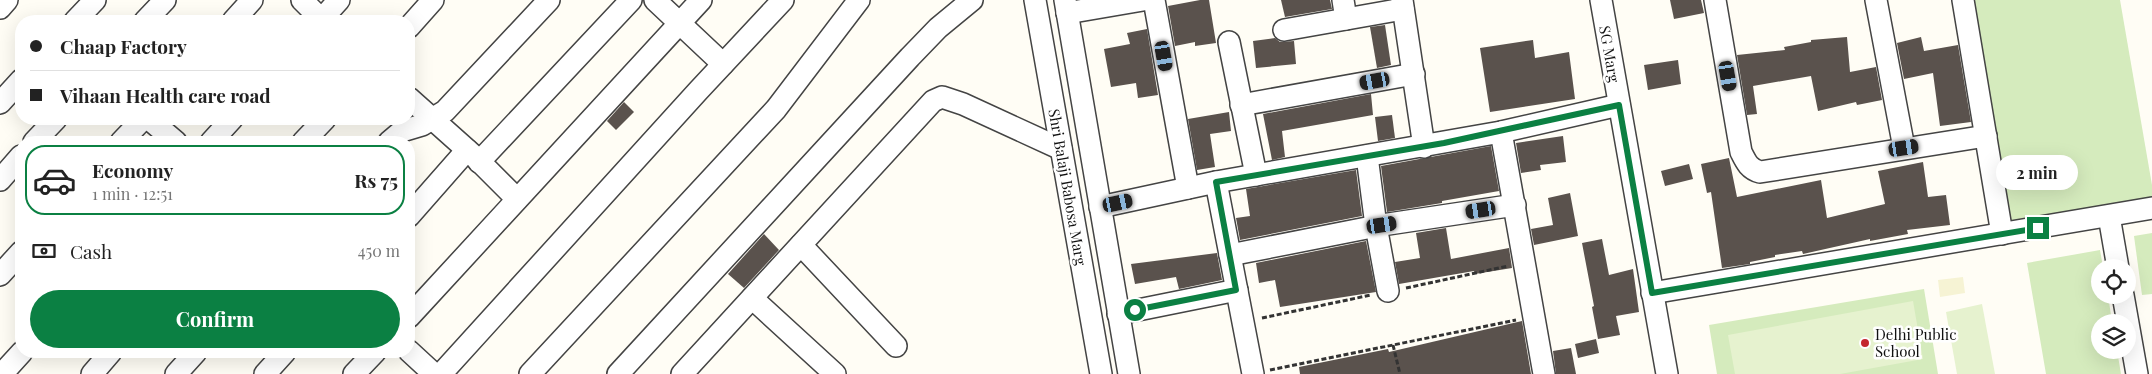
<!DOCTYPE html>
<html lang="en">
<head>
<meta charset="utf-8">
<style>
	:root { --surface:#fff; --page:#f6f6f6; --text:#222; --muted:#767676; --line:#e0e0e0; --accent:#0b8043 }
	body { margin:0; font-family:"Playfair Display",serif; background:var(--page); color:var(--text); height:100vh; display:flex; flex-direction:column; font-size:19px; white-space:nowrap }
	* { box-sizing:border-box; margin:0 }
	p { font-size:16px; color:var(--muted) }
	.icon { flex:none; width:28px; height:28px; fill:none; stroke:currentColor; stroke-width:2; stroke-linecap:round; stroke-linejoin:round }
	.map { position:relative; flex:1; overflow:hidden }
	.drawer { position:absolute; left:15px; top:136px; width:400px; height:222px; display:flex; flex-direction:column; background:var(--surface); border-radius:20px; box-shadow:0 5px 20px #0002 }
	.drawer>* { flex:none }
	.hud { position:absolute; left:15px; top:15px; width:400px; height:110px; border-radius:20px; box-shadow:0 5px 20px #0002; display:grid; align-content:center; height:110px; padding:0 15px; background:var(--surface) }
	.buttons { position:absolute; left:2091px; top:259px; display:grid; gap:10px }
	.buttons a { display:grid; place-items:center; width:45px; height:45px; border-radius:50%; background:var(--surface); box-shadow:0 5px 20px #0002; font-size:25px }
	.end { position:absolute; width:22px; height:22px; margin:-11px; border:6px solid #0b8043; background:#fff; box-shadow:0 0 0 2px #fff }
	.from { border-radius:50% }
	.bubble { position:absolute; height:35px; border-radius:18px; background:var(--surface); box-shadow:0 5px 20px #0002; font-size:16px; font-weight:700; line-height:35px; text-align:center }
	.car { position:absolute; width:15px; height:30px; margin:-15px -8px; border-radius:6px; box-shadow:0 0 4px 1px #0007; background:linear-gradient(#222 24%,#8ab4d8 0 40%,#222 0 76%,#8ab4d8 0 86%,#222 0) }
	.hud b { display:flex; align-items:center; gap:18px; height:48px; font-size:19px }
	.hud b+b { border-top:1px solid var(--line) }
	.hud i { width:12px; height:12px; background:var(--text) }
	ul { padding:9px 0 0; list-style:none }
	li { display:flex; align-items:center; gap:15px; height:70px; margin:0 10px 8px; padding:0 5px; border:2px solid transparent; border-radius:20px }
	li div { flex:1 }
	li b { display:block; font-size:19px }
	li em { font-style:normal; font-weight:700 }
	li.selected { border-color:var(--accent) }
	li>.icon { width:45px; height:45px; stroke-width:1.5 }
	.pay { display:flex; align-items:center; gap:12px; height:55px; padding:0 15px; font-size:19px }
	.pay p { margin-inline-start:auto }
	.primary-button { display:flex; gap:10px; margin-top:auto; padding:10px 15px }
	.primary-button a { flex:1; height:58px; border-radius:30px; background:var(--accent); color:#fff; font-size:20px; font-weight:700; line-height:58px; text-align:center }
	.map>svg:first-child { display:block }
	.farmland { fill:#f6f3d4 }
	.green { fill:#d5ebbd }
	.pitch { fill:#e6f2cf }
	.building { fill:#5a524d }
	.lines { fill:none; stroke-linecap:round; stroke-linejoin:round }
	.minor-casing { stroke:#444; stroke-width:24 }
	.path { stroke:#333; stroke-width:3; stroke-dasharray:5 2.5; stroke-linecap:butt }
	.minor { stroke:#fff; stroke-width:21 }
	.route { stroke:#0b8043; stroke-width:6 }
	.poi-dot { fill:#c4262e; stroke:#fff; stroke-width:2 }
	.labels { text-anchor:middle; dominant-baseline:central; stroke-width:5; stroke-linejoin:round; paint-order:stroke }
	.street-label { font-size:15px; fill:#111; stroke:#fff }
	.poi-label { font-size:15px; fill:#111; stroke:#fff; text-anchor:start }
</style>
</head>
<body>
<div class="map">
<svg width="2152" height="374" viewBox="0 0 2152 374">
	<rect width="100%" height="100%" fill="#fffdf5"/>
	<path class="farmland" d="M1963,277l2,16 -25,4 -2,-17z"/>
	<g class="green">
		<path d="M1973,0h147l32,185v22l-139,25z"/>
		<path d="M2152,233v61l-10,1 -8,-59z"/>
		<path d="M2100,250l3,17 -3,1v27h8l4,27h-12v28h17l4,24h-75l-19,-111z"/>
		<path d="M1924,289l14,85h-221l-8,-49z"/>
	</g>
	<g class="pitch">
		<path d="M1913,301l10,58 -83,15h-105l-7,-39z"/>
		<path d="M1982,304l13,70h-38l-11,-62z"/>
	</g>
	<g class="building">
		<path d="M1200,0h9l7,43 -21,3v-4l-20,4 -7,-40z"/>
		<path d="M1281,0h49l2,9 -47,8z"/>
		<path d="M1670,0h31l3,13 -30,6z"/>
		<path d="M1385,25l6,40 -14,3 -7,-41z"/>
		<path d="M1147,29l11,66 -20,3 -2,-15 -25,4 -7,-38 26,-5 -3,-11z"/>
		<path d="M1847,37l3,35 26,-5 6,33 -25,5 -1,-3 -38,9 -7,-35 -58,10 4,28 -10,1 -10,-60 48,-5 -1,-3 27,-5v-2z"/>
		<path d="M1921,37l3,14 34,-6 13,77 -31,4 -7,-53 -29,6 -7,-36z"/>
		<path d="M1275,38l5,4 14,-1 2,23 -40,4 -3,-27z"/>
		<path d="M1533,40l2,18 34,-6 6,47 -85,13 -10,-64z"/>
		<path d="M1678,60l3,24 -33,6 -4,-25z"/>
		<path d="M1371,94l2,21 -91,16 3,26 -13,3 -9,-46z"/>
		<path d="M624,102l10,10 -18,18 -9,-9z"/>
		<path d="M1229,112l2,19 -21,3 5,33 -18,3 -9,-51z"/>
		<path d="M1392,115l3,23 -17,3 -3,-24z"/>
		<path d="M1563,136l3,26 -26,3 1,5 -20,3 -5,-30z"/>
		<path d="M1491,146l8,45 -57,10v2l-55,9 -6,-46z"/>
		<path d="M1729,158l8,39 84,-17 6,38 58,-14 -7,-33 45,-9 5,35 18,-2 4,30 -43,5 1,4 -38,7v-2l-67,15 -1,-3 -27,4v2l-25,5v2l-28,4 -11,-76 -4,1 -6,-29z"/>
		<path d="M1689,164l4,15 -28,7 -4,-15z"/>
		<path d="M1356,170l6,46 -122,24 -4,-22 14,-2 -4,-27z"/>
		<path d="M1570,193l8,43 -44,9 -3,-16 22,-4 -5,-27z"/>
		<path d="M1446,228l5,31 58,-11 3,20 -37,6 -1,-3 -75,13 -4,-22 25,-4 -4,-25z"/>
		<path d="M764,234l15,16 -35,38 -16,-14z"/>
		<path d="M1602,239l7,36 24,-6 6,43 -23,4 4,19 -22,4 -6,-32 2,-1 -12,-63z"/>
		<path d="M1366,241l10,51 -96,15 -5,-27 -16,3 -3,-20z"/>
		<path d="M1217,253l5,27 -43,9 -3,-12 -41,7 -4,-20z"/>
		<path d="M1522,321l9,53h-231l-1,-7 89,-18 1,3z"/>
		<path d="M1596,339l3,14 -21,5 -3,-14z"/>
		<path d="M1571,348l5,26h-20l-3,-23z"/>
	</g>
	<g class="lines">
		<g class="minor-casing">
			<g id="minor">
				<path d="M302,0l21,21"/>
				<path d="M655,0l68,64"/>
				<path d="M1035,0l66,374"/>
				<path d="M1065,0l64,374"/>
				<path d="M1154,0l34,188"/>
				<path d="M1343,0l3,19"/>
				<path d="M1402,0l22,147"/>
				<path d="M1601,0l66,374"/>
				<path d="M1715,0l26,152c5,10 8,17 19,20l226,-36"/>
				<path d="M1876,0l28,148"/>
				<path d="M1963,0l39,234"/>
				<path d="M0,8l7,-8"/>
				<path d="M1067,13l76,-13"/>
				<path d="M75,21l20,-21"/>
				<path d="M145,21l20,-21"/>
				<path d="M233,21l19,-21"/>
				<path d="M320,21l19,-21"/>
				<path d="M409,27l24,-27"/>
				<path d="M1284,30l119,-21"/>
				<path d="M1229,42l27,133"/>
				<path d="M409,98l65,58 43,43"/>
				<path d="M0,103l21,-23"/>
				<path d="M1241,105l173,-31"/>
				<path d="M149,119l27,23"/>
				<path d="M1501,132l43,242"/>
				<path d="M34,142l22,-23"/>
				<path d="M121,142l22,-23"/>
				<path d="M211,142l21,-23"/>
				<path d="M303,142l22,-23"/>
				<path d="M389,142l13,-11 20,-6 23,-14 104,-111"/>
				<path d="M1367,156l9,70 12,65"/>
				<path d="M479,162l152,-162"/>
				<path d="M0,180l21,-24"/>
				<path d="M1216,182l37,192"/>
				<path d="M1100,207l116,-25 285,-50 118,-27"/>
				<path d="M409,216l58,-66"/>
				<path d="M2109,216l9,52"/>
				<path d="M801,245l95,101"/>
				<path d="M1230,255l152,-30 133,-20"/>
				<path d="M0,275l21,-23"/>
				<path d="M1652,293l500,-85"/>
				<path d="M2123,295l14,79"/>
				<path d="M752,298l83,76"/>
				<path d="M1118,314l119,-24"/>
				<path d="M409,317l292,-317"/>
				<path d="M409,351l25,23"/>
				<path d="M2,374l20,-22"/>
				<path d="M92,374l19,-22"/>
				<path d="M176,374l20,-22"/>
				<path d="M265,374l20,-22"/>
				<path d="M354,374l21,-22"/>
				<path d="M441,374l257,-283 85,-91"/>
				<path d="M530,374l246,-265 83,-109"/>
				<path d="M618,374l292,-317 28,-29 34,-28"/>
				<path d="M682,374l251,-273 9,-4 21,7 98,45"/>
			</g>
		</g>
		<g class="path">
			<path d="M1406,288l102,-22"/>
			<path d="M1262,318l109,-23"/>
			<path d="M1393,345l7,29"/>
			<path d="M1270,370l246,-50"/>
		</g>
		<use href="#minor" class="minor"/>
	</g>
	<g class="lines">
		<path class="route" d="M1135,310l101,-20 -20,-108 228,-39 175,-38 33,188 386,-65"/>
	</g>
	<circle class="poi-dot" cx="1865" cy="343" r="5"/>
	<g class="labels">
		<g class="street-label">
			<text transform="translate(1610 54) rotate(80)">SG Marg</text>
			<text transform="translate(1068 187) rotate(80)">Shri Balaji Babosa Marg</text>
		</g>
		<g class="poi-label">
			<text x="1875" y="334">Delhi Public<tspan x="1875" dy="17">School</tspan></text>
		</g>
	</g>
</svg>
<div class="buttons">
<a><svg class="icon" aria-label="locate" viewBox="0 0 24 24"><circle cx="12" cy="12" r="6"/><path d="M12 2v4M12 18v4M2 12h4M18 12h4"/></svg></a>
<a><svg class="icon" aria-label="layers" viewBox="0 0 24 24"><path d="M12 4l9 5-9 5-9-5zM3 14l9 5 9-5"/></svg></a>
</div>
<i class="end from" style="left:1135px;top:310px"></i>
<i class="end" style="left:2038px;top:228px"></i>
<div class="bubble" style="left:1996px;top:155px;width:82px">2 min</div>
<i class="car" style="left:1164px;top:56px;rotate:170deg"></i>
<i class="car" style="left:1728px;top:76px;rotate:170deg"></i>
<i class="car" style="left:1375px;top:81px;rotate:260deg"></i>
<i class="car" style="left:1904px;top:148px;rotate:81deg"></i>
<i class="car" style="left:1118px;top:203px;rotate:78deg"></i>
<i class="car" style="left:1481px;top:210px;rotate:261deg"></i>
<i class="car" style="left:1382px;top:225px;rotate:81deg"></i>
<div class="hud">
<b><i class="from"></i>Chaap Factory</b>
<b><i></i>Vihaan Health care road</b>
</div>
<section class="drawer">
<ul>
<li class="selected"><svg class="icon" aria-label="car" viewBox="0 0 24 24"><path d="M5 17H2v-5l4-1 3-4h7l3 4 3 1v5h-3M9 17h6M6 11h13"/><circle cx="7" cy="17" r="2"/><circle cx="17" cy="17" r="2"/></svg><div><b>Economy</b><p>1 min · 12:51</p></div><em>Rs 75</em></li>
</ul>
<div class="pay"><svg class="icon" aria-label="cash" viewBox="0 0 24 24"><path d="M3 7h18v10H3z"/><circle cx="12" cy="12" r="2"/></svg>Cash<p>450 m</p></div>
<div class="primary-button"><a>Confirm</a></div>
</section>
</div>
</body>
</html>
